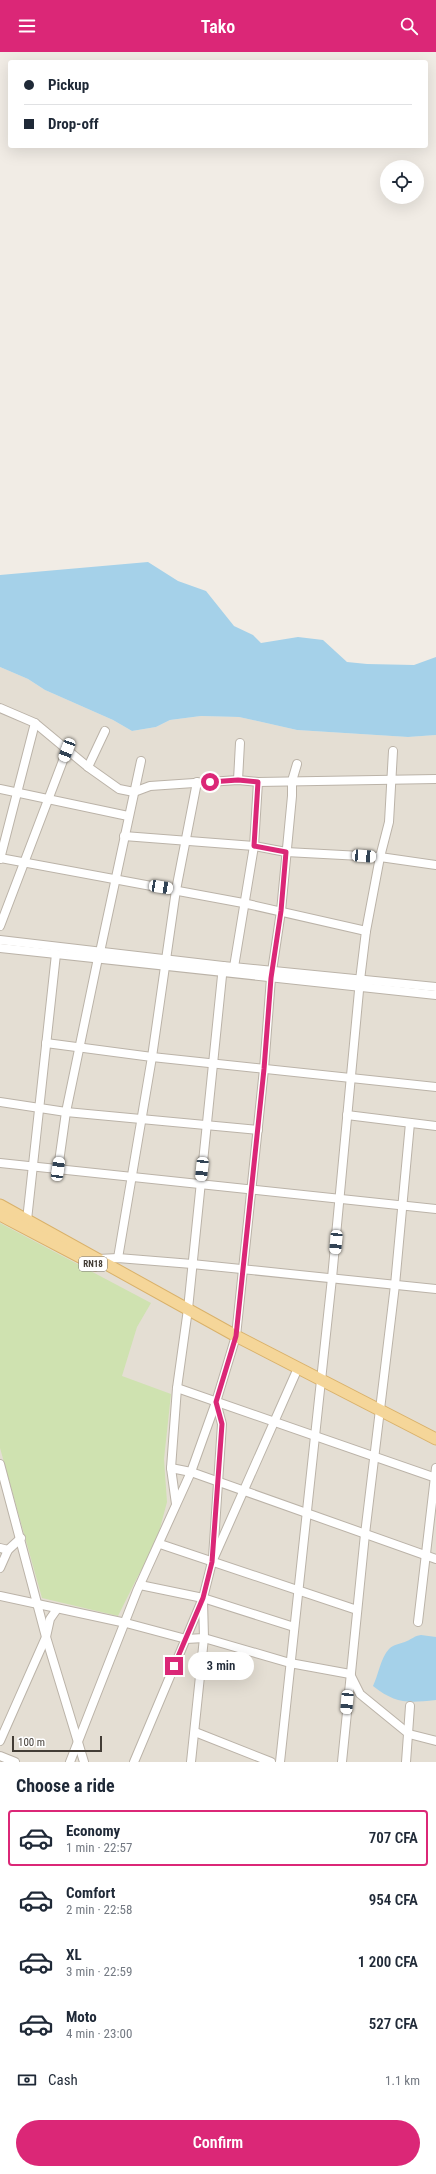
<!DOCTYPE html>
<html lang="en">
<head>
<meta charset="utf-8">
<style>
	:root { --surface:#fff; --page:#f6f6f7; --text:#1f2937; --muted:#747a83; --line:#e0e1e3; --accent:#db2777 }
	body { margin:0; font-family:"Roboto Condensed",sans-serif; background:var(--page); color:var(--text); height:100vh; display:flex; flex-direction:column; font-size:15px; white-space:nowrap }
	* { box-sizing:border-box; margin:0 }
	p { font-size:13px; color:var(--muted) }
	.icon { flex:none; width:22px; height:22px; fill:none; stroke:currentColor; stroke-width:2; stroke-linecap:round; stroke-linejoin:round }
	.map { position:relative; height:1710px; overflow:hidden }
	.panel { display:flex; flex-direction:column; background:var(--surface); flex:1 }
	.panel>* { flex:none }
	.top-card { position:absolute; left:8px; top:8px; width:420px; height:88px; border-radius:4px; box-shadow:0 4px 16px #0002; display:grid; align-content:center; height:88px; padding:0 16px; background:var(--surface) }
	.controls { position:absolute; left:380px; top:108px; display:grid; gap:8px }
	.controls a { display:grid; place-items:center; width:44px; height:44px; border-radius:50%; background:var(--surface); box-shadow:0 4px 16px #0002; font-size:20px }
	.scale { position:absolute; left:12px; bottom:10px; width:90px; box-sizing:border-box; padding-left:4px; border:2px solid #423c35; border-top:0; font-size:11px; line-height:14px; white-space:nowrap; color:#423c35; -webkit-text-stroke:3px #fff; paint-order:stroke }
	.end { position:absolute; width:18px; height:18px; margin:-9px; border:5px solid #db2777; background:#fff; box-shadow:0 0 0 2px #fff }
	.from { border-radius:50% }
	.bubble { position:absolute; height:28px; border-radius:14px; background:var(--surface); box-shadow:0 4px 16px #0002; font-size:13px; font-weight:600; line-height:28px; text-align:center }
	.car { position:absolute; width:12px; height:24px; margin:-12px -6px; border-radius:5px; box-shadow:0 0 3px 1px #0007; background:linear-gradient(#fff 24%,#345 0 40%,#fff 0 76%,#345 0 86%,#fff 0) }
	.top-card b { display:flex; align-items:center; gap:14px; height:38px; font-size:15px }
	.top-card b+b { border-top:1px solid var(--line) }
	.top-card i { width:10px; height:10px; background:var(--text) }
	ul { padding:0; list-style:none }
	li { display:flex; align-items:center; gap:12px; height:56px; margin:0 8px 6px; padding:0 8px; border:2px solid transparent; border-radius:4px }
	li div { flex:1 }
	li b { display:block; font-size:15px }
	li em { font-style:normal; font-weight:600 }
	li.on { border-color:var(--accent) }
	li>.icon { width:36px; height:36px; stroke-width:1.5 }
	h2 { padding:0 16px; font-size:18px; line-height:48px }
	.pay { display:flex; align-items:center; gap:10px; height:44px; padding:0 16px; font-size:15px }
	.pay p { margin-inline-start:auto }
	.button { display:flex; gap:8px; margin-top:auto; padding:8px 16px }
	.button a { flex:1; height:46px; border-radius:24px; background:var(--accent); color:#fff; font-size:16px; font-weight:600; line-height:46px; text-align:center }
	header { display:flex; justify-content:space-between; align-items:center; height:52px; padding:0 16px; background:var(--accent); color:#fff; font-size:18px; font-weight:600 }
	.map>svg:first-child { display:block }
	.residential { fill:#e4ded3 }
	.green { fill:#cfe2b0 }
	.water { fill:#a5d1e9 }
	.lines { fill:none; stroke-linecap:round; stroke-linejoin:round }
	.minor-casing { stroke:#bbb3a8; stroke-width:10 }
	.major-casing { stroke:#d9b16a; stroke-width:13 }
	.minor { stroke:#fff; stroke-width:8 }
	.major { stroke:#f5d699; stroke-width:11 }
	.route { stroke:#db2777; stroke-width:5 }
	.labels { text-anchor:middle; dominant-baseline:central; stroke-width:3; stroke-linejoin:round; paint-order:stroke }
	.shield { fill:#fff; stroke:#7b7672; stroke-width:1 }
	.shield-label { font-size:9px; font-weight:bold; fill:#423c35 }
</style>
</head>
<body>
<header><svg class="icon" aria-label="menu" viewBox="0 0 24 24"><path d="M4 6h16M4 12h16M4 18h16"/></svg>Tako<svg class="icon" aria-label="search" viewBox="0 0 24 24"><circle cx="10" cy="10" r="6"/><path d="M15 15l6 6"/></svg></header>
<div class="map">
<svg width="436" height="1710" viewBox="0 0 436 1710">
	<rect width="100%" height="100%" fill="#f1ece5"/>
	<path class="residential" d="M0,615l28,12 17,11 68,30 19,11 24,-4 14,-7 31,-4 38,1 58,13 111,7 28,-2v1027h-436z"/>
	<path class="green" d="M0,1171l151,80 -14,24 -15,49 49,18 -7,65 3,43 -12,45 -17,29 -20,40 -76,-18 -42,-150z"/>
	<g class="water">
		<path d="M148,510l30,19 28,10 28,35 19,9 8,8 37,-6 25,3 24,22 20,2 47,1 22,-8v78l-28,2 -111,-7 -58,-13 -38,-1 -31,4 -14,7 -24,4 -19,-11 -68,-30 -17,-11 -28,-12v-92z"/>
		<path d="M421,1583l15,2v63c-29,3 -40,4 -63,-14 5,-10 8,-29 16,-37 5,-5 12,-5 18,-8 5,-2 7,-5 14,-6z"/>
	</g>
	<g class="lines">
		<g class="minor-casing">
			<g id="minor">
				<path d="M0,656l35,15 53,44 31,22 15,3 16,-6 88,-6 20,2 178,-3"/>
				<path d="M88,715l17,-36"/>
				<path d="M238,728l2,-37"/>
				<path d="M0,737l128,27"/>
				<path d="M124,784l130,10 32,6 94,5 56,8"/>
				<path d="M0,806l243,45 123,28"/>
				<path d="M0,807l35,-136"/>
				<path d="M0,874l67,-176"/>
				<path d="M0,888l223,26 213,21"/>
				<path d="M0,896l436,47"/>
				<path d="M100,900l41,-191"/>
				<path d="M234,915l20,-121 4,-64"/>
				<path d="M46,991l106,14 284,30"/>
				<path d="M0,1050l66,10 192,18"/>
				<path d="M347,1063l89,11"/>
				<path d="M0,1111l436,46"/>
				<path d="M58,1117l8,-57 32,-154"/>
				<path d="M27,1168l29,-266"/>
				<path d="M118,1206l34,-201 24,-167 21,-108"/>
				<path d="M98,1207l20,-1 74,6 244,25"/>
				<path d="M177,1336l259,90"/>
				<path d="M0,1412l46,173 38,125"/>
				<path d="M171,1416l20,4 245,87"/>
				<path d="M176,1452l-5,-36 6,-80 11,-79 35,-343"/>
				<path d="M160,1492l197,66"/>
				<path d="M0,1496l8,2"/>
				<path d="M213,1505l9,-133 -6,-22"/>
				<path d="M0,1516l8,-18 13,-12"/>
				<path d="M140,1533l63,13 91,29"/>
				<path d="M0,1544l126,27 60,16 18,-1 86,25 60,11 10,20 49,40 27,7"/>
				<path d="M418,1570l18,-154"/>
				<path d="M195,1680l76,30"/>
				<path d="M0,1689l46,-104 4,-18 7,-10"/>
				<path d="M0,1704l15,6"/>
				<path d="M70,1710l67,-171 54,-119 25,-70 20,-66 28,-267 7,-91 10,-67 11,-115v-15l5,-17"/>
				<path d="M134,1710l69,-164 9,-36 86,-194"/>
				<path d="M191,1710l13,-124 -1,-38"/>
				<path d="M280,1710l52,-484 28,-298 6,-49 14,-74 9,-35 4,-71"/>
				<path d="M342,1710l23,-228 30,-249 15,-162"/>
				<path d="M406,1710l4,-56"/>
			</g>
		</g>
		<g class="major-casing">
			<g id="major">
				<path d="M0,1153l236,131 200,103"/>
				<path d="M0,1163l95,50"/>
			</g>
		</g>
		<use href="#minor" class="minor"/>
		<use href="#major" class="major"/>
	</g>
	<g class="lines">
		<path class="route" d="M174,1614l29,-68 9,-36 10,-138 -6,-22 20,-66 28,-267 7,-91 10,-67 5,-59 -32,-6 4,-64 -20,-2 -28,2"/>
	</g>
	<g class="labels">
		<rect class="shield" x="79" y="1205" width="28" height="14" rx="3"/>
		<g class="shield-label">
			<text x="93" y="1212">RN18</text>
		</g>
	</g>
</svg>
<div class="controls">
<a><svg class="icon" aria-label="locate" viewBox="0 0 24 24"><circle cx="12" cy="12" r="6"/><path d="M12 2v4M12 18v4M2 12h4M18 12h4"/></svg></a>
</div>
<div class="scale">100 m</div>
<i class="end from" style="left:210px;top:730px"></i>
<i class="end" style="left:174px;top:1614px"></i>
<div class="bubble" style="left:188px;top:1600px;width:66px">3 min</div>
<i class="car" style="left:67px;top:698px;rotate:201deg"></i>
<i class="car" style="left:364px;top:804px;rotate:94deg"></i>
<i class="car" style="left:161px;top:835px;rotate:99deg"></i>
<i class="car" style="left:58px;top:1117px;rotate:8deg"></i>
<i class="car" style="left:202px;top:1117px;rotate:186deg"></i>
<i class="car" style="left:336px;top:1190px;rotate:185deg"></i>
<i class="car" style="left:347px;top:1650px;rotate:185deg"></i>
<div class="top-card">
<b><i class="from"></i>Pickup</b>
<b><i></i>Drop-off</b>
</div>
</div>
<section class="panel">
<h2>Choose a ride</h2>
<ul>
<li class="on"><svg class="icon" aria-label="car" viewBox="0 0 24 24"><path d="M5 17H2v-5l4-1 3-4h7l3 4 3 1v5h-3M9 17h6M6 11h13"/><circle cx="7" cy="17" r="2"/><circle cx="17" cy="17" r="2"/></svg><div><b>Economy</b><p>1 min · 22:57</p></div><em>707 CFA</em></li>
<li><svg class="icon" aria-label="car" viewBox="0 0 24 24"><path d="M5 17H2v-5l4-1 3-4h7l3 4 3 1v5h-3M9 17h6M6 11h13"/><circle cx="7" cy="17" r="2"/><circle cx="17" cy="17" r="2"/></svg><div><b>Comfort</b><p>2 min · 22:58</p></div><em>954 CFA</em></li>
<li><svg class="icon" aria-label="car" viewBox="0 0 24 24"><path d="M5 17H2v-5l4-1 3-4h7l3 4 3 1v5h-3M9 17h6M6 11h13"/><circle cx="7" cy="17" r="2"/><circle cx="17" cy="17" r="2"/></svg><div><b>XL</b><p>3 min · 22:59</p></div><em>1 200 CFA</em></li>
<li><svg class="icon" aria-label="car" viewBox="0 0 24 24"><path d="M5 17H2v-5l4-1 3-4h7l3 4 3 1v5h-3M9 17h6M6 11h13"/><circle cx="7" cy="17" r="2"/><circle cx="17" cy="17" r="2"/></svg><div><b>Moto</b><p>4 min · 23:00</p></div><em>527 CFA</em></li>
</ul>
<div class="pay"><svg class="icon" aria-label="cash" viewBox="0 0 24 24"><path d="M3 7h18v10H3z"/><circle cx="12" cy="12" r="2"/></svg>Cash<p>1.1 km</p></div>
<div class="button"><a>Confirm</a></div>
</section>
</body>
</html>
